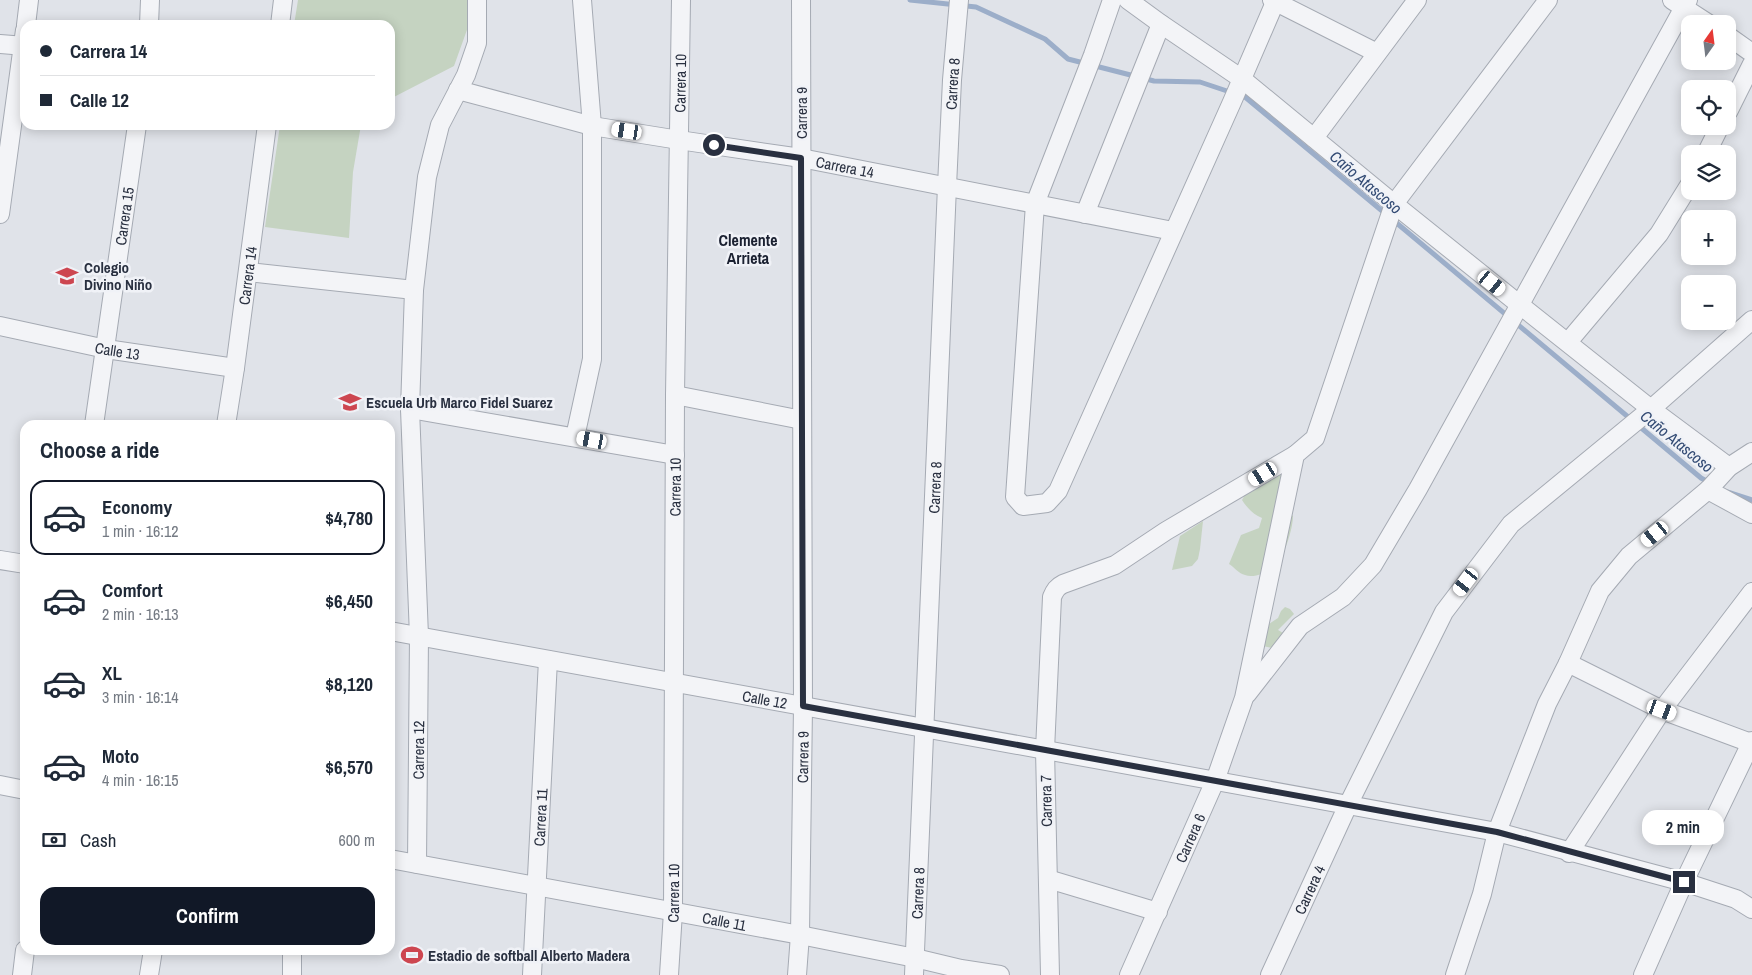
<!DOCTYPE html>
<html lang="en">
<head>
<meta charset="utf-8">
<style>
	:root { --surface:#fff; --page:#f6f6f7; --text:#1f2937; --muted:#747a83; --line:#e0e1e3; --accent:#111827 }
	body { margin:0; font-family:"Archivo Narrow",sans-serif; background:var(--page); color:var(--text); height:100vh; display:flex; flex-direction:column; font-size:19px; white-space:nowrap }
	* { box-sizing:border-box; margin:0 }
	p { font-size:16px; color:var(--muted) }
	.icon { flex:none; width:28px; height:28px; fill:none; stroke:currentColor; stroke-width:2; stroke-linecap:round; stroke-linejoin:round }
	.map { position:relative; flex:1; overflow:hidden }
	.details { position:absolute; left:20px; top:420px; width:375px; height:535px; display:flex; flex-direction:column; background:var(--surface); border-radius:15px; box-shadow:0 2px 12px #0003 }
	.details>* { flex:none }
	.guide { position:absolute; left:20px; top:20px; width:375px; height:110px; border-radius:15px; box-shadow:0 2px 12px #0003; display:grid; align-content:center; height:110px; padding:0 20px; background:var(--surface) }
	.needle { width:32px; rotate:14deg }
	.tools { position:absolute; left:1681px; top:15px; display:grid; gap:10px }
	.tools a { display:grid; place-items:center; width:55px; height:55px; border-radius:10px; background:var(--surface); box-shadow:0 2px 12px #0003; font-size:25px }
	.end { position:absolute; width:22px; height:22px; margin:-11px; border:6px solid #293040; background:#fff; box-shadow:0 0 0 2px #fff }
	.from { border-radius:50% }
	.bubble { position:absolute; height:35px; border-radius:15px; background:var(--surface); box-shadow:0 2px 12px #0003; font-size:16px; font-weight:700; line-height:35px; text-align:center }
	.car { position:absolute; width:15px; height:30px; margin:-15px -8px; border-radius:6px; box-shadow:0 0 4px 1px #0007; background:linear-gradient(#fff 24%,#345 0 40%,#fff 0 76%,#345 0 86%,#fff 0) }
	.guide b { display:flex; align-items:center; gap:18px; height:48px; font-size:19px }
	.guide b+b { border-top:1px solid var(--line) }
	.guide i { width:12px; height:12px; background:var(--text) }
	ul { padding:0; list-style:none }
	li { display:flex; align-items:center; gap:15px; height:75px; margin:0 10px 8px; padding:0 10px; border:2px solid transparent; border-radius:15px }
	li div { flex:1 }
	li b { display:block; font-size:19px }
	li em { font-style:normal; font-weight:700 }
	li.current { border-color:var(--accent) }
	li>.icon { width:45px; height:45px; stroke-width:1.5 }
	h2 { padding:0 20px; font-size:22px; line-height:60px }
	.pay { display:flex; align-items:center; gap:12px; height:55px; padding:0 20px; font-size:19px }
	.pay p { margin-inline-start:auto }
	.primary-button { display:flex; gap:10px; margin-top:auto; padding:10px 20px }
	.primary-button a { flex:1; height:58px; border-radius:15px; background:var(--accent); color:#fff; font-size:20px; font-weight:700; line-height:58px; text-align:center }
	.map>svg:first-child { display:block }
	.green { fill:#c5d3c1 }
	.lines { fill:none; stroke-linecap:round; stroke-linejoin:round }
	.stream { stroke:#9caec9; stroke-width:5 }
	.minor-casing { stroke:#a5aab3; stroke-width:20 }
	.minor { stroke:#f3f4f7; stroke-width:18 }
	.route { stroke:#293040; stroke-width:6 }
	.labels { text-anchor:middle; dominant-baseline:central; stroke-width:5; stroke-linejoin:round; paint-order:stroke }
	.street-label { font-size:15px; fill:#293040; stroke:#f0f2f7 }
	.poi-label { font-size:15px; font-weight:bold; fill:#293040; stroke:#f0f2f7; text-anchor:start }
	.water-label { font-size:16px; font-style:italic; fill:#334b74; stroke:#f0f2f7 }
	.neighbourhood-label { font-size:16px; font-weight:bold; fill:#1b2131; stroke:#f0f2f7 }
</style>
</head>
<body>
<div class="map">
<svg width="1752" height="975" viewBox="0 0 1752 975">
	<rect width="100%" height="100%" fill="#e0e3e9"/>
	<g class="green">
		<path d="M298,0h169l1,27 -14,39 -64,33v-74h-96z"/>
		<path d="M280,125h81l-8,47 -4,66 -84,-11z"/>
		<path d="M1287,465l-6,29 -5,4 1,4 16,14c0,12 -8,38 -16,48 -8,7 -22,15 -32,11 -6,-1 -11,-8 -16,-11l12,-29 18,-7 3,-10c-9,-4 -14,-9 -20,-18l7,-12z"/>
		<path d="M1203,521l-3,28 -2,10 -6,7 -20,4 8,-34z"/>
		<path d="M1285,607l5,2 4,5 -16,16 7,4 -9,15 -13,-3 3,-20 12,-8 3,-7z"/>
	</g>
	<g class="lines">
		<g class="stream">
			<path d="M910,0l66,7 69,32 23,20 86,22 46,1 45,15 142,118"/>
			<path d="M1393,220l308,258 9,5"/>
			<path d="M1728,492l24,8"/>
		</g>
		<g class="minor-casing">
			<g id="minor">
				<path d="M1112,0l-19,55 -58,149 -20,293 8,9 24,-3 11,-12 174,-389 44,-102"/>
				<path d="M1128,0l33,24 81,55 152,125 126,101 131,104 78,58"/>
				<path d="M1272,0l105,53"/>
				<path d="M1672,0l37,24"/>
				<path d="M26,25l3,-25"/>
				<path d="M149,25l1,-25"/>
				<path d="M280,25l3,-25"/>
				<path d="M1728,36l24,17"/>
				<path d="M0,44l25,2"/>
				<path id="s1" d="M458,90l134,36 87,14 122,18 372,73"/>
				<path d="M1728,112l24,-48"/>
				<path d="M1314,138l103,-138"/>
				<path d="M1706,154l14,-28"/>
				<path d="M0,214l25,-184"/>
				<path d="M1085,214l76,-190"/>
				<path d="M248,272l166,18"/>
				<path id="s2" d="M0,326l106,23 129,19"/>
				<path d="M1568,342l91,-108 31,-50"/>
				<path d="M675,395l127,25"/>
				<path d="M410,409l265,46"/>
				<path id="s3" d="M94,425l43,-300"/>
				<path id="s4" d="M226,425l9,-57 32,-243"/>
				<path d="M575,437l17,-78v-233l-10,-126"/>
				<path d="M1708,490l44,24"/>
				<path d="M0,560l25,4"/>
				<path id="s5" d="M390,631l1107,201 187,50 52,17 16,10"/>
				<path d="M1568,663l94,47 89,33"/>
				<path d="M1247,694l53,-68 43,-29 30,-32 45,-76 270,-489"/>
				<path d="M0,785l25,5"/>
				<path d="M1569,853l93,-143 90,-118"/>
				<path id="s6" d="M390,859l410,76 115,23 46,11 39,6"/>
				<path id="s7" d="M417,864l2,-228 -9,-227 4,-119 13,-113 13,-52 26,-50 11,-32v-43"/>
				<path d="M1048,879l110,33"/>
				<path d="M22,975l3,-25"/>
				<path d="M149,975l4,-25"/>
				<path d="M292,975v-25"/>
				<path id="s8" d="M532,975l16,-315"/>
				<path id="s9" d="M669,975l4,-63 2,-517 6,-395"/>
				<path id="s10" d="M797,975l3,-40 3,-229 -2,-706"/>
				<path id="s11" d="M914,975l33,-789 5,-106 7,-80"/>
				<path d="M1050,975l-5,-225 7,-153c3,-7 5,-10 11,-13l52,-19 51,-34 129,-76"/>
				<path id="s12" d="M1129,975l86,-194 29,-83 51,-243 20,-17 79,-234 154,-204"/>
				<path id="s13" d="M1270,975l78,-170 96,-193 67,-88 140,-115 101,-89"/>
				<path d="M1455,975l27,-81 15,-62 50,-128 21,-41 32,-72 29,-35 79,-66 21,-23 23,-15"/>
				<path d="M1643,975l41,-93 68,-141"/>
			</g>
		</g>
		<use href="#minor" class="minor"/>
	</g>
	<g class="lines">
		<path class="route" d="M714,145l87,13 2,548 694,126 187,50"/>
	</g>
	<defs>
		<g id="school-bare" transform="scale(1.725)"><path d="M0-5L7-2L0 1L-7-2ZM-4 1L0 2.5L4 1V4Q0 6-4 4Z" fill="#cd4650" stroke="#f0f2f7" stroke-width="2.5" paint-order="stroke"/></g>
		<g id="stadium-bare" transform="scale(1.725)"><path d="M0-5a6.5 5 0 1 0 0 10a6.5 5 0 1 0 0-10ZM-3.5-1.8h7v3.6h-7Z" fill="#cd4650" stroke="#f0f2f7" stroke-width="2.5" paint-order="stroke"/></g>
	</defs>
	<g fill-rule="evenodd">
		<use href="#school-bare" x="67" y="276"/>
		<use href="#school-bare" x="350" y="402"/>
		<use href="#stadium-bare" x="412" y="955"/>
	</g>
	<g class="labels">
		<g class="street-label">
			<text stroke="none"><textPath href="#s9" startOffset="892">Carrera 10</textPath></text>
			<text stroke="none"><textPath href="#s11" startOffset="892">Carrera 8</textPath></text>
			<text transform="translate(801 113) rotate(-90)">Carrera 9</text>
			<text stroke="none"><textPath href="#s1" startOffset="395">Carrera 14</textPath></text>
			<text stroke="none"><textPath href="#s3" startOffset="211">Carrera 15</textPath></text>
			<text stroke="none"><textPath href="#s4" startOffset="151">Carrera 14</textPath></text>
			<text stroke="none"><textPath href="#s2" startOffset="120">Calle 13</textPath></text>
			<text stroke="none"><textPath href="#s11" startOffset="488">Carrera 8</textPath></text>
			<text stroke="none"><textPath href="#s9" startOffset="488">Carrera 10</textPath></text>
			<text stroke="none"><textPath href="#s5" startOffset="381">Calle 12</textPath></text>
			<text stroke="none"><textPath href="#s7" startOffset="114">Carrera 12</textPath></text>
			<text stroke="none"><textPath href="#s10" startOffset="218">Carrera 9</textPath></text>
			<text transform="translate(1046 801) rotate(-91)">Carrera 7</text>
			<text stroke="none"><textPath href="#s8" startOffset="158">Carrera 11</textPath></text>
			<text stroke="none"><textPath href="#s12" startOffset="150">Carrera 6</textPath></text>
			<text stroke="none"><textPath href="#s13" startOffset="94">Carrera 4</textPath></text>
			<text stroke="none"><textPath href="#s11" startOffset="82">Carrera 8</textPath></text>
			<text stroke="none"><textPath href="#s9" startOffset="82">Carrera 10</textPath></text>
			<text stroke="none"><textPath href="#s6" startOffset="340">Calle 11</textPath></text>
		</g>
		<g class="poi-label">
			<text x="84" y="267">Colegio<tspan x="84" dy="17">Divino Niño</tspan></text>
			<text x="366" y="402">Escuela Urb Marco Fidel Suarez</text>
			<text x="428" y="955">Estadio de softball Alberto Madera</text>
		</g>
		<g class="water-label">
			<text transform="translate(1366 182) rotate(40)">Caño Atascoso</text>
			<text transform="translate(1677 441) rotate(39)">Caño Atascoso</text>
		</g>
		<g class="neighbourhood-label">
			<text x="748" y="240">Clemente<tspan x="748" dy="18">Arrieta</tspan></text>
		</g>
	</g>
</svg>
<div class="tools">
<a><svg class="needle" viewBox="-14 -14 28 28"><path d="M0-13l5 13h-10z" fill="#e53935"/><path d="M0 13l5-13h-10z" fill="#747a83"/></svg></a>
<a><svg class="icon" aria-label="locate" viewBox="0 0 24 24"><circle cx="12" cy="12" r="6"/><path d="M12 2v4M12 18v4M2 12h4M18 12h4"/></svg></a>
<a><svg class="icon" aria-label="layers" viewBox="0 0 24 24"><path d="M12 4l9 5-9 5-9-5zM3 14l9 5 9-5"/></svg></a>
<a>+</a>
<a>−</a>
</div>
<i class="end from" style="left:714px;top:145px"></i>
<i class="end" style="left:1684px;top:882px"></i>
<div class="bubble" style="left:1642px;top:810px;width:82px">2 min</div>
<i class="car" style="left:627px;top:131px;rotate:279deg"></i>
<i class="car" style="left:1492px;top:283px;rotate:129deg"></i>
<i class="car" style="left:592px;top:440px;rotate:280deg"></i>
<i class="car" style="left:1263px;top:474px;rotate:239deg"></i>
<i class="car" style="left:1655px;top:534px;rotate:231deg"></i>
<i class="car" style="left:1466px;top:582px;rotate:217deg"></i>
<i class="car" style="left:1662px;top:710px;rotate:110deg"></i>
<div class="guide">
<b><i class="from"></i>Carrera 14</b>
<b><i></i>Calle 12</b>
</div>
<section class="details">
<h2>Choose a ride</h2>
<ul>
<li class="current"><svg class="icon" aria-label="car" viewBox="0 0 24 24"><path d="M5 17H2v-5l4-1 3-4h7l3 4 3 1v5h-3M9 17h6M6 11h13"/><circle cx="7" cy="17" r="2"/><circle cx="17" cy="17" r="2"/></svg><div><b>Economy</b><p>1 min · 16:12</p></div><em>$4,780</em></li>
<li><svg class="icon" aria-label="car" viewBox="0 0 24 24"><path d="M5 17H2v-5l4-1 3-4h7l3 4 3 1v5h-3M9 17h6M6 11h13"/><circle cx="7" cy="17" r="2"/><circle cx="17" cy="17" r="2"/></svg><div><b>Comfort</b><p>2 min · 16:13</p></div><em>$6,450</em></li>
<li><svg class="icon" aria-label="car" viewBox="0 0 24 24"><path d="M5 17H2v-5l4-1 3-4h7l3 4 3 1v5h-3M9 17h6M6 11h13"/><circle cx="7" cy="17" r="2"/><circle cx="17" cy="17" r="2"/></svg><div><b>XL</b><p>3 min · 16:14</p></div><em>$8,120</em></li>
<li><svg class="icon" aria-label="car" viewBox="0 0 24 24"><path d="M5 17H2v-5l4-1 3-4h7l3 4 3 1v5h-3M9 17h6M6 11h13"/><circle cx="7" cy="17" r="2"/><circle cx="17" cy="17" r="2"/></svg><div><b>Moto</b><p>4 min · 16:15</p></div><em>$6,570</em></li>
</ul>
<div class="pay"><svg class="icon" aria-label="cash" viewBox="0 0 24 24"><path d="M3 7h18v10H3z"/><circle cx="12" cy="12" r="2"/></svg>Cash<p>600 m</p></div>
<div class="primary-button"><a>Confirm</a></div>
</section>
</div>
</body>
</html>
